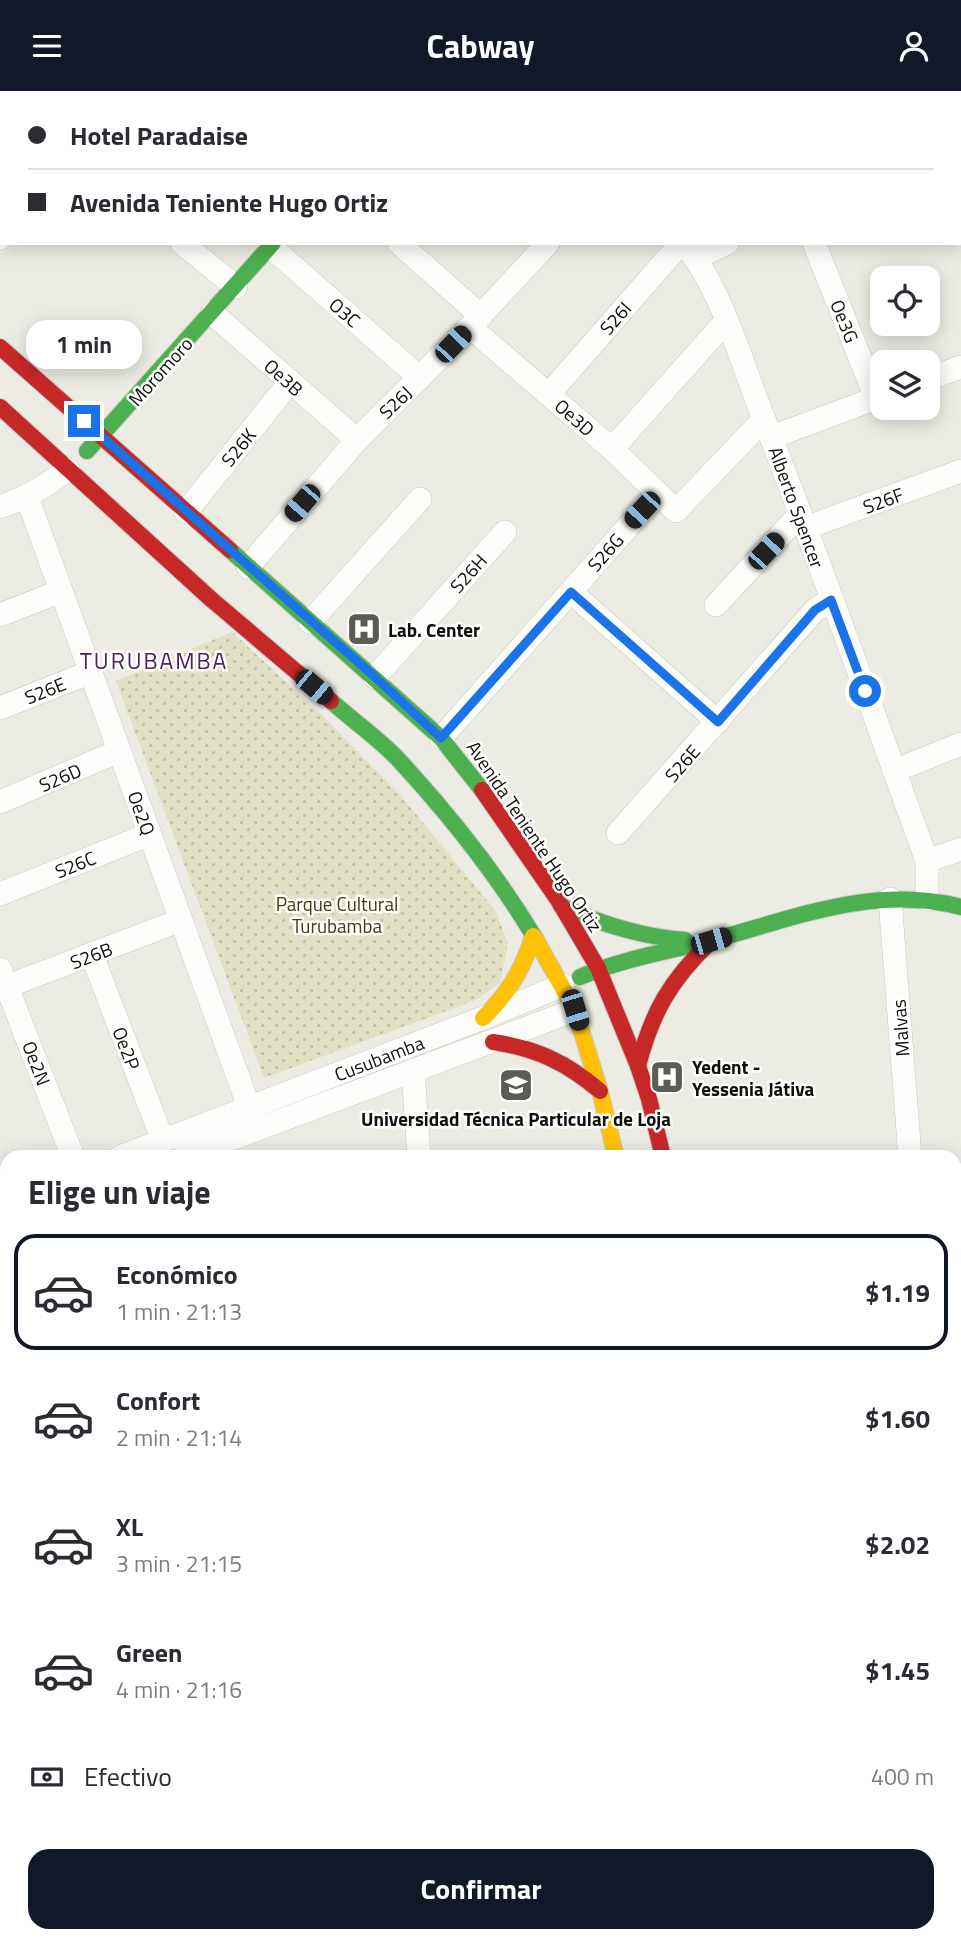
<!DOCTYPE html>
<html lang="es">
<head>
<meta charset="utf-8">
<style>
	:root { --surface:#fff; --page:#f7f7f7; --text:#2b2b33; --muted:#7c7c81; --line:#e1e1e2; --accent:#111827 }
	body { margin:0; font-family:"Titillium Web",sans-serif; background:var(--page); color:var(--text); height:100vh; display:flex; flex-direction:column; font-size:26px; white-space:nowrap }
	* { box-sizing:border-box; margin:0 }
	p { font-size:23px; color:var(--muted) }
	.icon { flex:none; width:38px; height:38px; fill:none; stroke:currentColor; stroke-width:2; stroke-linecap:round; stroke-linejoin:round }
	.map { position:relative; flex:1; overflow:hidden }
	.details { position:absolute; left:0px; top:1059px; width:962px; height:793px; display:flex; flex-direction:column; background:var(--surface); border-radius:21px 21px 0 0; box-shadow:0 4px 18px #0003 }
	.details>* { flex:none }
	.hud { position:absolute; left:0px; top:0px; width:962px; height:154px; box-shadow:0 4px 18px #0003; display:grid; align-content:center; height:154px; padding:0 28px; background:var(--surface) }
	.fabs { position:absolute; left:870px; top:175px; display:grid; gap:14px }
	.fabs a { display:grid; place-items:center; width:70px; height:70px; border-radius:14px; background:var(--surface); box-shadow:0 4px 18px #0003; font-size:35px }
	.end { position:absolute; width:32px; height:32px; margin:-16px; border:9px solid #1a73e8; background:#fff; box-shadow:0 0 0 4px #fff }
	.from { border-radius:50% }
	.bubble { position:absolute; height:49px; border-radius:21px; background:var(--surface); box-shadow:0 4px 18px #0003; font-size:23px; font-weight:700; line-height:49px; text-align:center }
	.car { position:absolute; width:21px; height:42px; margin:-21px -10px; border-radius:9px; box-shadow:0 0 5px 2px #0007; background:linear-gradient(#222 24%,#8ab4d8 0 40%,#222 0 76%,#8ab4d8 0 86%,#222 0) }
	.hud b { display:flex; align-items:center; gap:24px; height:66px; font-size:26px }
	.hud b+b { border-top:2px solid var(--line) }
	.hud i { width:18px; height:18px; background:var(--text) }
	ul { padding:0; list-style:none }
	li { display:flex; align-items:center; gap:21px; height:116px; margin:0 14px 10px; padding:0 14px; border:4px solid transparent; border-radius:21px }
	li div { flex:1 }
	li b { display:block; font-size:26px }
	li em { font-style:normal; font-weight:700 }
	li.on { border-color:var(--accent) }
	li>.icon { width:63px; height:63px; stroke-width:1.5 }
	h2 { padding:0 28px; font-size:32px; line-height:84px }
	.pay { display:flex; align-items:center; gap:18px; height:77px; padding:0 28px; font-size:26px }
	.pay p { margin-inline-start:auto }
	.primary-button { display:flex; gap:14px; margin-top:auto; padding:14px 28px }
	.primary-button a { flex:1; height:80px; border-radius:21px; background:var(--accent); color:#fff; font-size:28px; font-weight:700; line-height:80px; text-align:center }
	header { display:flex; justify-content:space-between; align-items:center; height:91px; padding:0 28px; background:var(--accent); color:#fff; font-size:32px; font-weight:700 }
	.map>svg:first-child { display:block }
	.park { fill:url(#park-dots) }
	.lines { fill:none; stroke-linecap:round; stroke-linejoin:round }
	.street-casing { stroke:#c8c8c2; stroke-width:24 }
	.fast-casing { stroke:#c8c8c2; stroke-width:18 }
	.slow-casing { stroke:#c8c8c2; stroke-width:18 }
	.jam-casing { stroke:#c8c8c2; stroke-width:18 }
	.street { stroke:#fcfcfb; stroke-width:23 }
	.fast { stroke:#4caf50; stroke-width:16 }
	.slow { stroke:#ffc107; stroke-width:16 }
	.jam { stroke:#c62828; stroke-width:16 }
	.route { stroke:#1a73e8; stroke-width:9 }
	.labels { text-anchor:middle; dominant-baseline:central; stroke-width:5; stroke-linejoin:round; paint-order:stroke }
	.street-label { font-size:19px; fill:#0e0e0a; stroke:#fff }
	.poi-label { font-size:19px; font-weight:bold; fill:#0e0e0a; stroke:#fff; text-anchor:start }
	.park-label { font-size:19px; fill:#3f3c08; stroke:#fff }
	.quarter-label { font-size:23px; letter-spacing:2px; fill:#4d2255; stroke:#fff }
</style>
</head>
<body>
<header><svg class="icon" aria-label="menu" viewBox="0 0 24 24"><path d="M4 6h16M4 12h16M4 18h16"/></svg>Cabway<svg class="icon" aria-label="person" viewBox="0 0 24 24"><circle cx="12" cy="8" r="4"/><path d="M4 21q1-7 8-7t8 7"/></svg></header>
<div class="map">
<svg width="961" height="1851" viewBox="0 0 961 1851">
	<defs>
		<pattern id="park-dots" width="8" height="8" patternUnits="userSpaceOnUse" patternTransform="scale(1.75)"><rect width="8" height="8" fill="#e1e0c3"/><path d="M2 2h.1M6 6h.1" fill="none" stroke="#c0bfa6" stroke-width="1.8" stroke-linecap="round"/></pattern>
	</defs>
	<rect width="100%" height="100%" fill="#ecece4"/>
	<path class="park" d="M232,541l88,81 81,83 94,114 13,33 -8,40 -24,17 -212,78 -148,-397z"/>
	<g class="lines">
		<g class="street-casing">
			<g id="street">
				<path d="M136,0l2,2"/>
				<path d="M270,0l2,2"/>
				<path d="M512,0l2,2"/>
				<path d="M752,0v2"/>
				<path d="M0,147l2,-2"/>
				<path d="M182,152l54,44"/>
				<path d="M399,152l82,73"/>
				<path d="M683,152c36,39 60,123 80,174 58,146 110,296 164,444v38"/>
				<path d="M814,152l62,155"/>
				<path d="M270,155l150,132"/>
				<path d="M696,167l31,-15"/>
				<path d="M212,222l145,127"/>
				<path d="M470,236l142,122 64,62 88,-92"/>
				<path d="M928,288l33,-12"/>
				<path d="M549,303l132,-151"/>
				<path d="M772,346l110,-41"/>
				<path d="M612,358l114,-128"/>
				<path d="M27,406l230,632"/>
				<path d="M0,416c26,-9 47,-21 68,-38"/>
				<path d="M186,421l104,-130"/>
				<path d="M805,437l156,-57"/>
				<path d="M248,476l109,-127 113,-113 78,-84"/>
				<path d="M571,501l147,130"/>
				<path d="M716,514l84,-91"/>
				<path d="M0,524l61,-24"/>
				<path d="M310,531l110,-123"/>
				<path d="M375,586l130,-145"/>
				<path d="M0,617l91,-36"/>
				<path d="M441,647l217,-245"/>
				<path d="M894,680l67,-27"/>
				<path d="M0,711l119,-51"/>
				<path d="M618,742l197,-223 17,-10"/>
				<path d="M927,770l34,-12"/>
				<path d="M0,803l150,-60"/>
				<path d="M890,808l20,258"/>
				<path d="M92,864l71,186"/>
				<path d="M0,878l73,188"/>
				<path d="M0,898l181,-69"/>
				<path d="M413,979l6,87"/>
				<path d="M120,1066l363,-139 80,-33"/>
				<path d="M183,1066l392,-147"/>
				<path d="M0,1112l7,-3"/>
				<path d="M0,1136l7,-3"/>
				<path d="M956,1629l5,59"/>
			</g>
		</g>
		<g class="fast-casing">
			<g id="fast">
				<path d="M87,360l186,-208"/>
				<path d="M230,459l211,188 41,52"/>
				<path d="M331,610c21,19 46,36 66,57 51,55 99,115 138,180"/>
				<path d="M561,815c40,18 80,31 124,34"/>
				<path d="M580,886c42,-18 86,-25 129,-36 84,-22 164,-57 252,-34"/>
				<path d="M956,1720l5,-1"/>
				<path d="M734,1844v7"/>
			</g>
		</g>
		<g class="slow-casing">
			<g id="slow">
				<path d="M450,2l3,-2"/>
				<path d="M535,847l40,72 25,81 16,66"/>
				<path d="M483,927c25,-24 40,-49 50,-82"/>
				<path d="M956,1687h5"/>
				<path d="M683,1844l1,7"/>
			</g>
		</g>
		<g class="jam-casing">
			<g id="jam">
				<path d="M0,256l230,203"/>
				<path d="M0,316l212,193 119,101"/>
				<path d="M482,699l76,110 40,68 40,98 11,33 14,58"/>
				<path d="M493,951c43,6 74,21 107,49"/>
				<path d="M638,975c14,-54 32,-85 72,-124"/>
			</g>
		</g>
		<use href="#street" class="street"/>
		<use href="#fast" class="fast"/>
		<use href="#slow" class="slow"/>
		<use href="#jam" class="jam"/>
	</g>
	<g class="lines">
		<path class="route" d="M84,330l291,256 66,61 130,-146 147,130 97,-112 16,-10 34,91"/>
	</g>
	<defs>
		<g id="hospital-square" transform="scale(1.75)"><rect x="-9" y="-9" width="18" height="18" rx="4" fill="#5c5c56" stroke="#fff"/><path d="M-5-5h3v3.5h4V-5h3V5h-3V1.5h-4V5h-3Z" fill="#fff"/></g>
		<g id="school-square" transform="scale(1.75)"><rect x="-9" y="-9" width="18" height="18" rx="4" fill="#5c5c56" stroke="#fff"/><path d="M0-5L7-2L0 1L-7-2ZM-4 1L0 2.5L4 1V4Q0 6-4 4Z" fill="#fff"/></g>
	</defs>
	<g fill-rule="evenodd">
		<use href="#hospital-square" x="364" y="538"/>
		<use href="#hospital-square" x="667" y="986"/>
		<use href="#school-square" x="516" y="994"/>
	</g>
	<g class="labels">
		<g class="street-label">
			<text transform="translate(345 221) rotate(41)">O3C</text>
			<text transform="translate(615 227) rotate(-49)">S26I</text>
			<text transform="translate(845 230) rotate(68)">Oe3G</text>
			<text transform="translate(160 280) rotate(-48)">Moromoro</text>
			<text transform="translate(284 286) rotate(42)">Oe3B</text>
			<text transform="translate(395 311) rotate(-44)">S26J</text>
			<text transform="translate(575 326) rotate(41)">Oe3D</text>
			<text transform="translate(238 356) rotate(-51)">S26K</text>
			<text transform="translate(883 409) rotate(-20)">S26F</text>
			<text transform="translate(797 416) rotate(70)">Alberto Spencer</text>
			<text transform="translate(605 461) rotate(-49)">S26G</text>
			<text transform="translate(468 482) rotate(-48)">S26H</text>
			<text transform="translate(45 599) rotate(-22)">S26E</text>
			<text transform="translate(682 672) rotate(-49)">S26E</text>
			<text transform="translate(60 686) rotate(-23)">S26D</text>
			<text transform="translate(142 722) rotate(70)">Oe2Q</text>
			<text transform="translate(535 745) rotate(56)">Avenida Teniente Hugo Ortiz</text>
			<text transform="translate(75 773) rotate(-22)">S26C</text>
			<text transform="translate(91 864) rotate(-21)">S26B</text>
			<text transform="translate(900 937) rotate(-94)">Malvas</text>
			<text transform="translate(127 957) rotate(69)">Oe2P</text>
			<text transform="translate(379 967) rotate(-21)">Cusubamba</text>
			<text transform="translate(37 972) rotate(69)">Oe2N</text>
		</g>
		<g class="poi-label">
			<text x="388" y="538">Lab. Center</text>
			<text x="692" y="975">Yedent -<tspan x="692" dy="22">Yessenia Játiva</tspan></text>
			<text x="516" y="1027" text-anchor="middle">Universidad Técnica Particular de Loja</text>
		</g>
		<g class="park-label">
			<text x="337" y="812">Parque Cultural<tspan x="337" dy="22">Turubamba</tspan></text>
		</g>
		<g class="quarter-label">
			<text x="154" y="569">TURUBAMBA</text>
		</g>
	</g>
</svg>
<div class="fabs">
<a><svg class="icon" aria-label="locate" viewBox="0 0 24 24"><circle cx="12" cy="12" r="6"/><path d="M12 2v4M12 18v4M2 12h4M18 12h4"/></svg></a>
<a><svg class="icon" aria-label="layers" viewBox="0 0 24 24"><path d="M12 4l9 5-9 5-9-5zM3 14l9 5 9-5"/></svg></a>
</div>
<i class="end from" style="left:865px;top:600px"></i>
<i class="end" style="left:84px;top:330px"></i>
<div class="bubble" style="left:26px;top:229px;width:116px">1 min</div>
<i class="car" style="left:453px;top:253px;rotate:44deg"></i>
<i class="car" style="left:302px;top:412px;rotate:221deg"></i>
<i class="car" style="left:642px;top:419px;rotate:223deg"></i>
<i class="car" style="left:766px;top:460px;rotate:43deg"></i>
<i class="car" style="left:314px;top:596px;rotate:130deg"></i>
<i class="car" style="left:711px;top:850px;rotate:74deg"></i>
<i class="car" style="left:575px;top:919px;rotate:163deg"></i>
<div class="hud">
<b><i class="from"></i>Hotel Paradaise</b>
<b><i></i>Avenida Teniente Hugo Ortiz</b>
</div>
<section class="details">
<h2>Elige un viaje</h2>
<ul>
<li class="on"><svg class="icon" aria-label="car" viewBox="0 0 24 24"><path d="M5 17H2v-5l4-1 3-4h7l3 4 3 1v5h-3M9 17h6M6 11h13"/><circle cx="7" cy="17" r="2"/><circle cx="17" cy="17" r="2"/></svg><div><b>Económico</b><p>1 min · 21:13</p></div><em>$1.19</em></li>
<li><svg class="icon" aria-label="car" viewBox="0 0 24 24"><path d="M5 17H2v-5l4-1 3-4h7l3 4 3 1v5h-3M9 17h6M6 11h13"/><circle cx="7" cy="17" r="2"/><circle cx="17" cy="17" r="2"/></svg><div><b>Confort</b><p>2 min · 21:14</p></div><em>$1.60</em></li>
<li><svg class="icon" aria-label="car" viewBox="0 0 24 24"><path d="M5 17H2v-5l4-1 3-4h7l3 4 3 1v5h-3M9 17h6M6 11h13"/><circle cx="7" cy="17" r="2"/><circle cx="17" cy="17" r="2"/></svg><div><b>XL</b><p>3 min · 21:15</p></div><em>$2.02</em></li>
<li><svg class="icon" aria-label="car" viewBox="0 0 24 24"><path d="M5 17H2v-5l4-1 3-4h7l3 4 3 1v5h-3M9 17h6M6 11h13"/><circle cx="7" cy="17" r="2"/><circle cx="17" cy="17" r="2"/></svg><div><b>Green</b><p>4 min · 21:16</p></div><em>$1.45</em></li>
</ul>
<div class="pay"><svg class="icon" aria-label="cash" viewBox="0 0 24 24"><path d="M3 7h18v10H3z"/><circle cx="12" cy="12" r="2"/></svg>Efectivo<p>400 m</p></div>
<div class="primary-button"><a>Confirmar</a></div>
</section>
</div>
</body>
</html>
